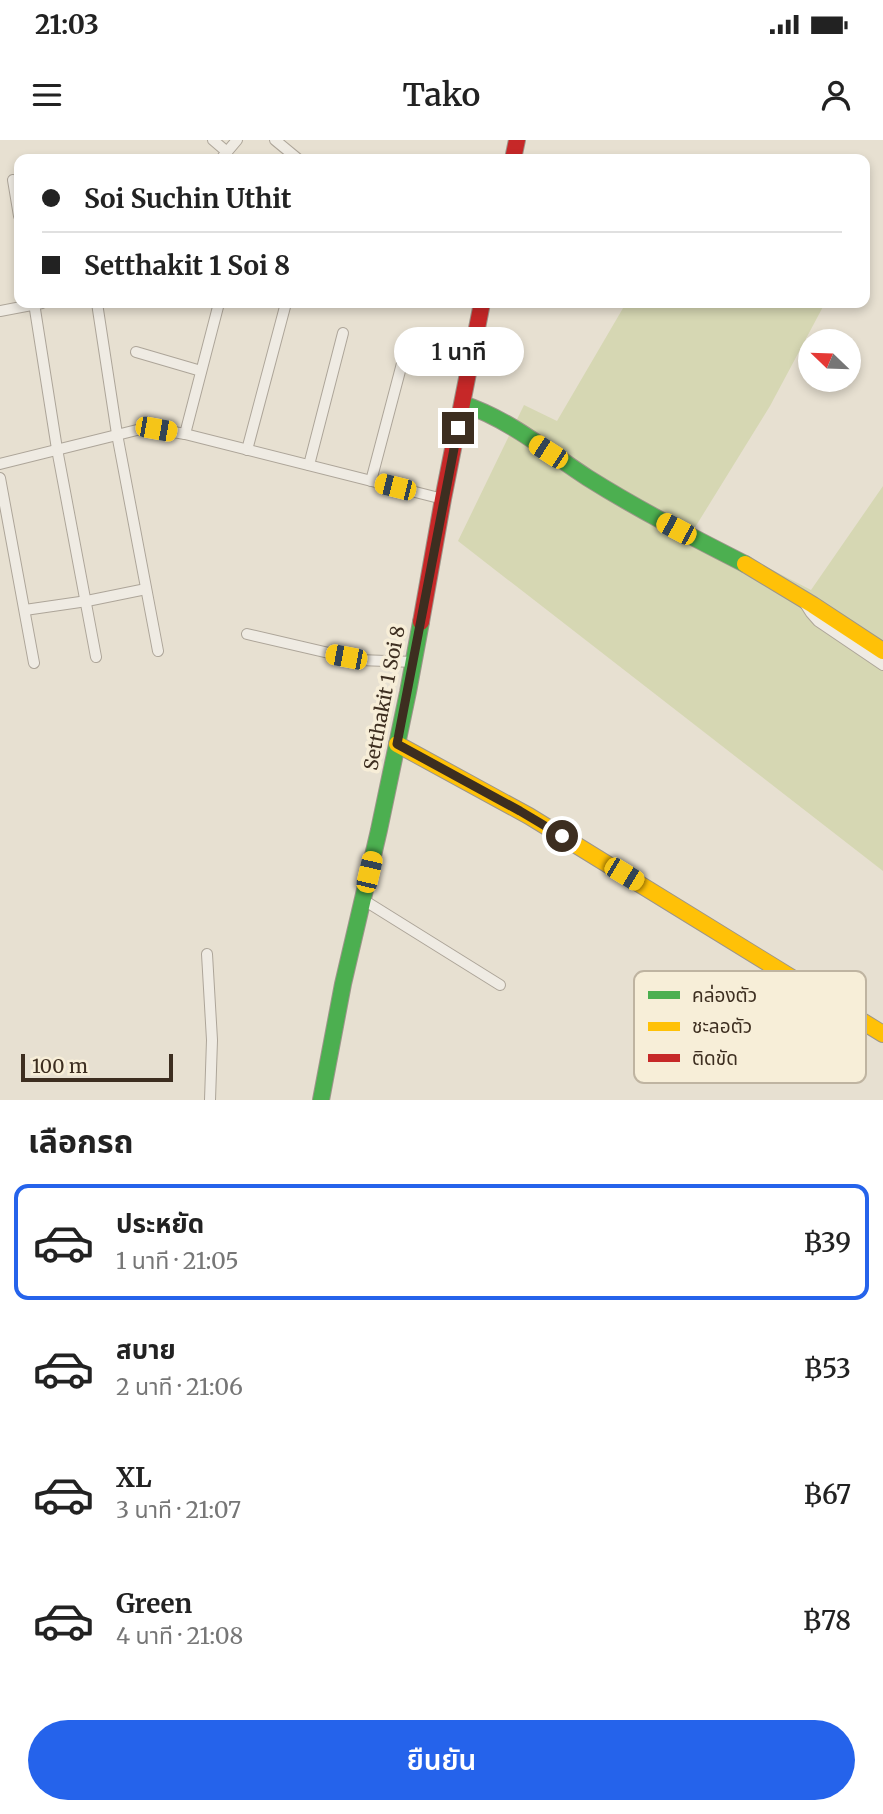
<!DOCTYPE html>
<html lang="th">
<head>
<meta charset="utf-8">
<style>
	:root { --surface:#fff; --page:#f6f6f6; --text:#222; --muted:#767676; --line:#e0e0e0; --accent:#2563eb }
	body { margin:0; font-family:Merriweather,"Noto Sans Thai",serif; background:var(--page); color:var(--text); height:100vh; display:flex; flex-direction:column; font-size:26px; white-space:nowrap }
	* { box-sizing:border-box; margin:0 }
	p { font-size:23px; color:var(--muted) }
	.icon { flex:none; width:38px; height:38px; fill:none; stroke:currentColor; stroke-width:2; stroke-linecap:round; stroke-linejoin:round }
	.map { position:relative; height:960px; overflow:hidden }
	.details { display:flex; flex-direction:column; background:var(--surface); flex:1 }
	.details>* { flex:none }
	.banner { position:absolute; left:14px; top:14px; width:856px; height:154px; border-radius:14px; box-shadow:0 4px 10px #0003; display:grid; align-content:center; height:154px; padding:0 28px; background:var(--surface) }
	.needle { width:46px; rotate:293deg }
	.tools { position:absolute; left:798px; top:189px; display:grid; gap:14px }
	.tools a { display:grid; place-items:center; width:63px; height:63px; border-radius:50%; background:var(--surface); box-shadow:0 4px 10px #0003; font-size:35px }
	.scale { position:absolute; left:21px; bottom:18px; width:152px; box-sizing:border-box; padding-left:7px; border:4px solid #3d2e20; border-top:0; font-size:19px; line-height:24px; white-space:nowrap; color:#3d2e20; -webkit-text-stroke:5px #f7eed8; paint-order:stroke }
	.end { position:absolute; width:32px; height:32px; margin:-16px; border:9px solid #3d2e20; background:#fff; box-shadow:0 0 0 4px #fff }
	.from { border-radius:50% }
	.bubble { position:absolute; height:49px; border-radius:24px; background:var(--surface); box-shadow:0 4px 10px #0003; font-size:23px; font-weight:600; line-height:49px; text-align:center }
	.car { position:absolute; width:21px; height:42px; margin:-21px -10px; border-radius:9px; box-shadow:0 0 5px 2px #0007; background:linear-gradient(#f5c518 24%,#345 0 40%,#f5c518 0 76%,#345 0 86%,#f5c518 0) }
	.banner b { display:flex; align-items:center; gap:24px; height:66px; font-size:26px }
	.banner b+b { border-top:2px solid var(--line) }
	.banner i { width:18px; height:18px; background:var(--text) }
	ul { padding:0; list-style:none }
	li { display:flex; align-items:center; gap:21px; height:116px; margin:0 14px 10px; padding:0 14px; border:4px solid transparent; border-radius:14px }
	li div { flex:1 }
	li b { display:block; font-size:26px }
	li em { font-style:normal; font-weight:600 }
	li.selected { border-color:var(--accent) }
	li>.icon { width:63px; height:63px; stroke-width:1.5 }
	h2 { padding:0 28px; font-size:32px; line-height:84px }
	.button { display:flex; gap:14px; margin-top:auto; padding:14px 28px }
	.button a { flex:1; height:80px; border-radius:42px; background:var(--accent); color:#fff; font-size:28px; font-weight:600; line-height:80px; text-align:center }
	.status { display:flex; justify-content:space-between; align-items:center; height:49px; padding:0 35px; background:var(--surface); direction:ltr }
	.status svg { height:19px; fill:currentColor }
	header { display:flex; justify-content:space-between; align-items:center; height:91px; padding:0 28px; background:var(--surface); font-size:32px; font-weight:600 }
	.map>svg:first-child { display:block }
	.green { fill:#d6d7b3 }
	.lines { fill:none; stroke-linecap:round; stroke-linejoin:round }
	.street-casing { stroke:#ada599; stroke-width:12 }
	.fast-casing { stroke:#9c958a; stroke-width:18 }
	.slow-casing { stroke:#9c958a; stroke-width:18 }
	.jam-casing { stroke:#9c958a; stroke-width:18 }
	.street { stroke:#efebe3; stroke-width:10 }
	.fast { stroke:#4caf50; stroke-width:16 }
	.slow { stroke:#ffc107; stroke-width:16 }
	.jam { stroke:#c62828; stroke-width:16 }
	.route { stroke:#3d2e20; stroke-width:9 }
	.labels { text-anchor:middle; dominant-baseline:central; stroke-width:7; stroke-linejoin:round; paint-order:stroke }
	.street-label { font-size:19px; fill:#3d2e20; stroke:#f7eed8 }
	.key { fill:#f7eed8; stroke:#bfb4a1; stroke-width:2 }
	.key-label { font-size:19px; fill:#3d2e20 }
</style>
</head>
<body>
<div class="status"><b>21:03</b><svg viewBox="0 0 49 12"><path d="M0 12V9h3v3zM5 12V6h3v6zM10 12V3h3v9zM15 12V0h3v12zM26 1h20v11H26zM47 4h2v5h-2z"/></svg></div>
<header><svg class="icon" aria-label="menu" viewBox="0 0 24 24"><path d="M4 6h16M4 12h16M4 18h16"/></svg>Tako<svg class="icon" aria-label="person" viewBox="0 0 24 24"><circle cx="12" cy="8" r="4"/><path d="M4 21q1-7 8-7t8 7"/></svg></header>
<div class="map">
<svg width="883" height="960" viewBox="0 0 883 960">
	<rect width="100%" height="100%" fill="#e7e0d1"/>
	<path class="green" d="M626,163h199l-55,103 -76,123 117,61 72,-104v385l-425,-330 66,-136 33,16z"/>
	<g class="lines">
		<g class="street-casing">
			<g id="street">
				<path d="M213,0l14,12"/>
				<path d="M275,0l23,19"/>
				<path d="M221,19l16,-19"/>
				<path d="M13,40l6,36"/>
				<path d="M34,163l23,146 39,208"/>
				<path d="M97,163l20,131 41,217"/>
				<path d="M0,171l42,-8"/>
				<path d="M136,212l65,19"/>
				<path d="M185,294l34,-131"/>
				<path d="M247,310l39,-147"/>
				<path d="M0,324l141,-35h15l29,5 258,65"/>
				<path d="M309,325l34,-132"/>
				<path d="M0,338l34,185"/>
				<path d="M371,341l34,-129"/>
				<path d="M804,462l7,11 7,8 65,44"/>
				<path d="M25,470l62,-9 59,-12"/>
				<path d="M247,494l112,26 55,2"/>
				<path d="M362,759l138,86"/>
				<path d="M207,814l5,86 -2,60"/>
			</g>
		</g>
		<g class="fast-casing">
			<g id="fast">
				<path d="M463,264c46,15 85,48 125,74 51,32 104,59 157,86"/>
				<path d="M321,960l22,-116 36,-154 29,-138 13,-70"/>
			</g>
		</g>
		<g class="slow-casing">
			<g id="slow">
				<path d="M745,424l68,41 70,46"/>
				<path d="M397,604l132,72 354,218"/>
			</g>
		</g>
		<g class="jam-casing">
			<g id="jam">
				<path d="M513,19l4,-19"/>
				<path d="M421,482l22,-123 39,-196"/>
			</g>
		</g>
		<use href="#street" class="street"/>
		<use href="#fast" class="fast"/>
		<use href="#slow" class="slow"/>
		<use href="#jam" class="jam"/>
	</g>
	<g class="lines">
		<path class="route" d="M458,288l-61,316 123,67 42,25"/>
	</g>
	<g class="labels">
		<g class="street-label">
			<text transform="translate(384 558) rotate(-79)">Setthakit 1 Soi 8</text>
		</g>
	</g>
	<rect x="634" y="831" width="232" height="112" rx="10" class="key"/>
	<rect x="648" y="851" width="32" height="8" fill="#4caf50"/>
	<rect x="648" y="882" width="32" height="9" fill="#ffc107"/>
	<rect x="648" y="914" width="32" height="8" fill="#c62828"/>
	<g class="key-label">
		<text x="692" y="862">คล่องตัว</text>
		<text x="692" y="893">ชะลอตัว</text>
		<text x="692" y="925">ติดขัด</text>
	</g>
</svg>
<div class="tools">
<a><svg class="needle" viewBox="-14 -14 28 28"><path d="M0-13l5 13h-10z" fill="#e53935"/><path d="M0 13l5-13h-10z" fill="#767676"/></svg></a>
</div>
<div class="scale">100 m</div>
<i class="end from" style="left:562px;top:696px"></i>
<i class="end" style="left:458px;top:288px"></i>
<div class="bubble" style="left:394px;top:187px;width:130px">1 นาที</div>
<i class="car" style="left:156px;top:289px;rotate:100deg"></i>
<i class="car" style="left:548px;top:312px;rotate:303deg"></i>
<i class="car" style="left:395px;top:347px;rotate:284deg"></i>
<i class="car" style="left:676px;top:389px;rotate:298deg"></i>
<i class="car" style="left:346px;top:517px;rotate:281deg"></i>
<i class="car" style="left:369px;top:732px;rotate:13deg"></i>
<i class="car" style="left:624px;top:734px;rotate:121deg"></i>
<div class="banner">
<b><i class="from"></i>Soi Suchin Uthit</b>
<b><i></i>Setthakit 1 Soi 8</b>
</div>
</div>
<section class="details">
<h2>เลือกรถ</h2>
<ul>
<li class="selected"><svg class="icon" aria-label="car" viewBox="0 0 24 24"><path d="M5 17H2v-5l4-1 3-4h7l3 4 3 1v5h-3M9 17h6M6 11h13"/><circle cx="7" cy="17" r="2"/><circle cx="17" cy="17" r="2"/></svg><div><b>ประหยัด</b><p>1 นาที · 21:05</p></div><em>฿39</em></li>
<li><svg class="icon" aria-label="car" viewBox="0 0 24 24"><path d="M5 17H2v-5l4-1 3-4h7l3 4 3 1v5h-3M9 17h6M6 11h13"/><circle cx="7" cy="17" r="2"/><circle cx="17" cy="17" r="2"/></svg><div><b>สบาย</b><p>2 นาที · 21:06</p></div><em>฿53</em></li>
<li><svg class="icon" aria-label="car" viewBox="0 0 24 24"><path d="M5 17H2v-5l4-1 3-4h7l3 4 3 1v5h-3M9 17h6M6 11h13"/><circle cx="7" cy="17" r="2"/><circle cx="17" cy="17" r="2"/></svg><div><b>XL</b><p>3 นาที · 21:07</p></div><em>฿67</em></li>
<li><svg class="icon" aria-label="car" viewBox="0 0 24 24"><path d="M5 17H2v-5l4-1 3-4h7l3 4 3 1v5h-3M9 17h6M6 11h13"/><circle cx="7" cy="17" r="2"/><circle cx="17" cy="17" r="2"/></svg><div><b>Green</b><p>4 นาที · 21:08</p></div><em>฿78</em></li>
</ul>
<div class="button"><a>ยืนยัน</a></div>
</section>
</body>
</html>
